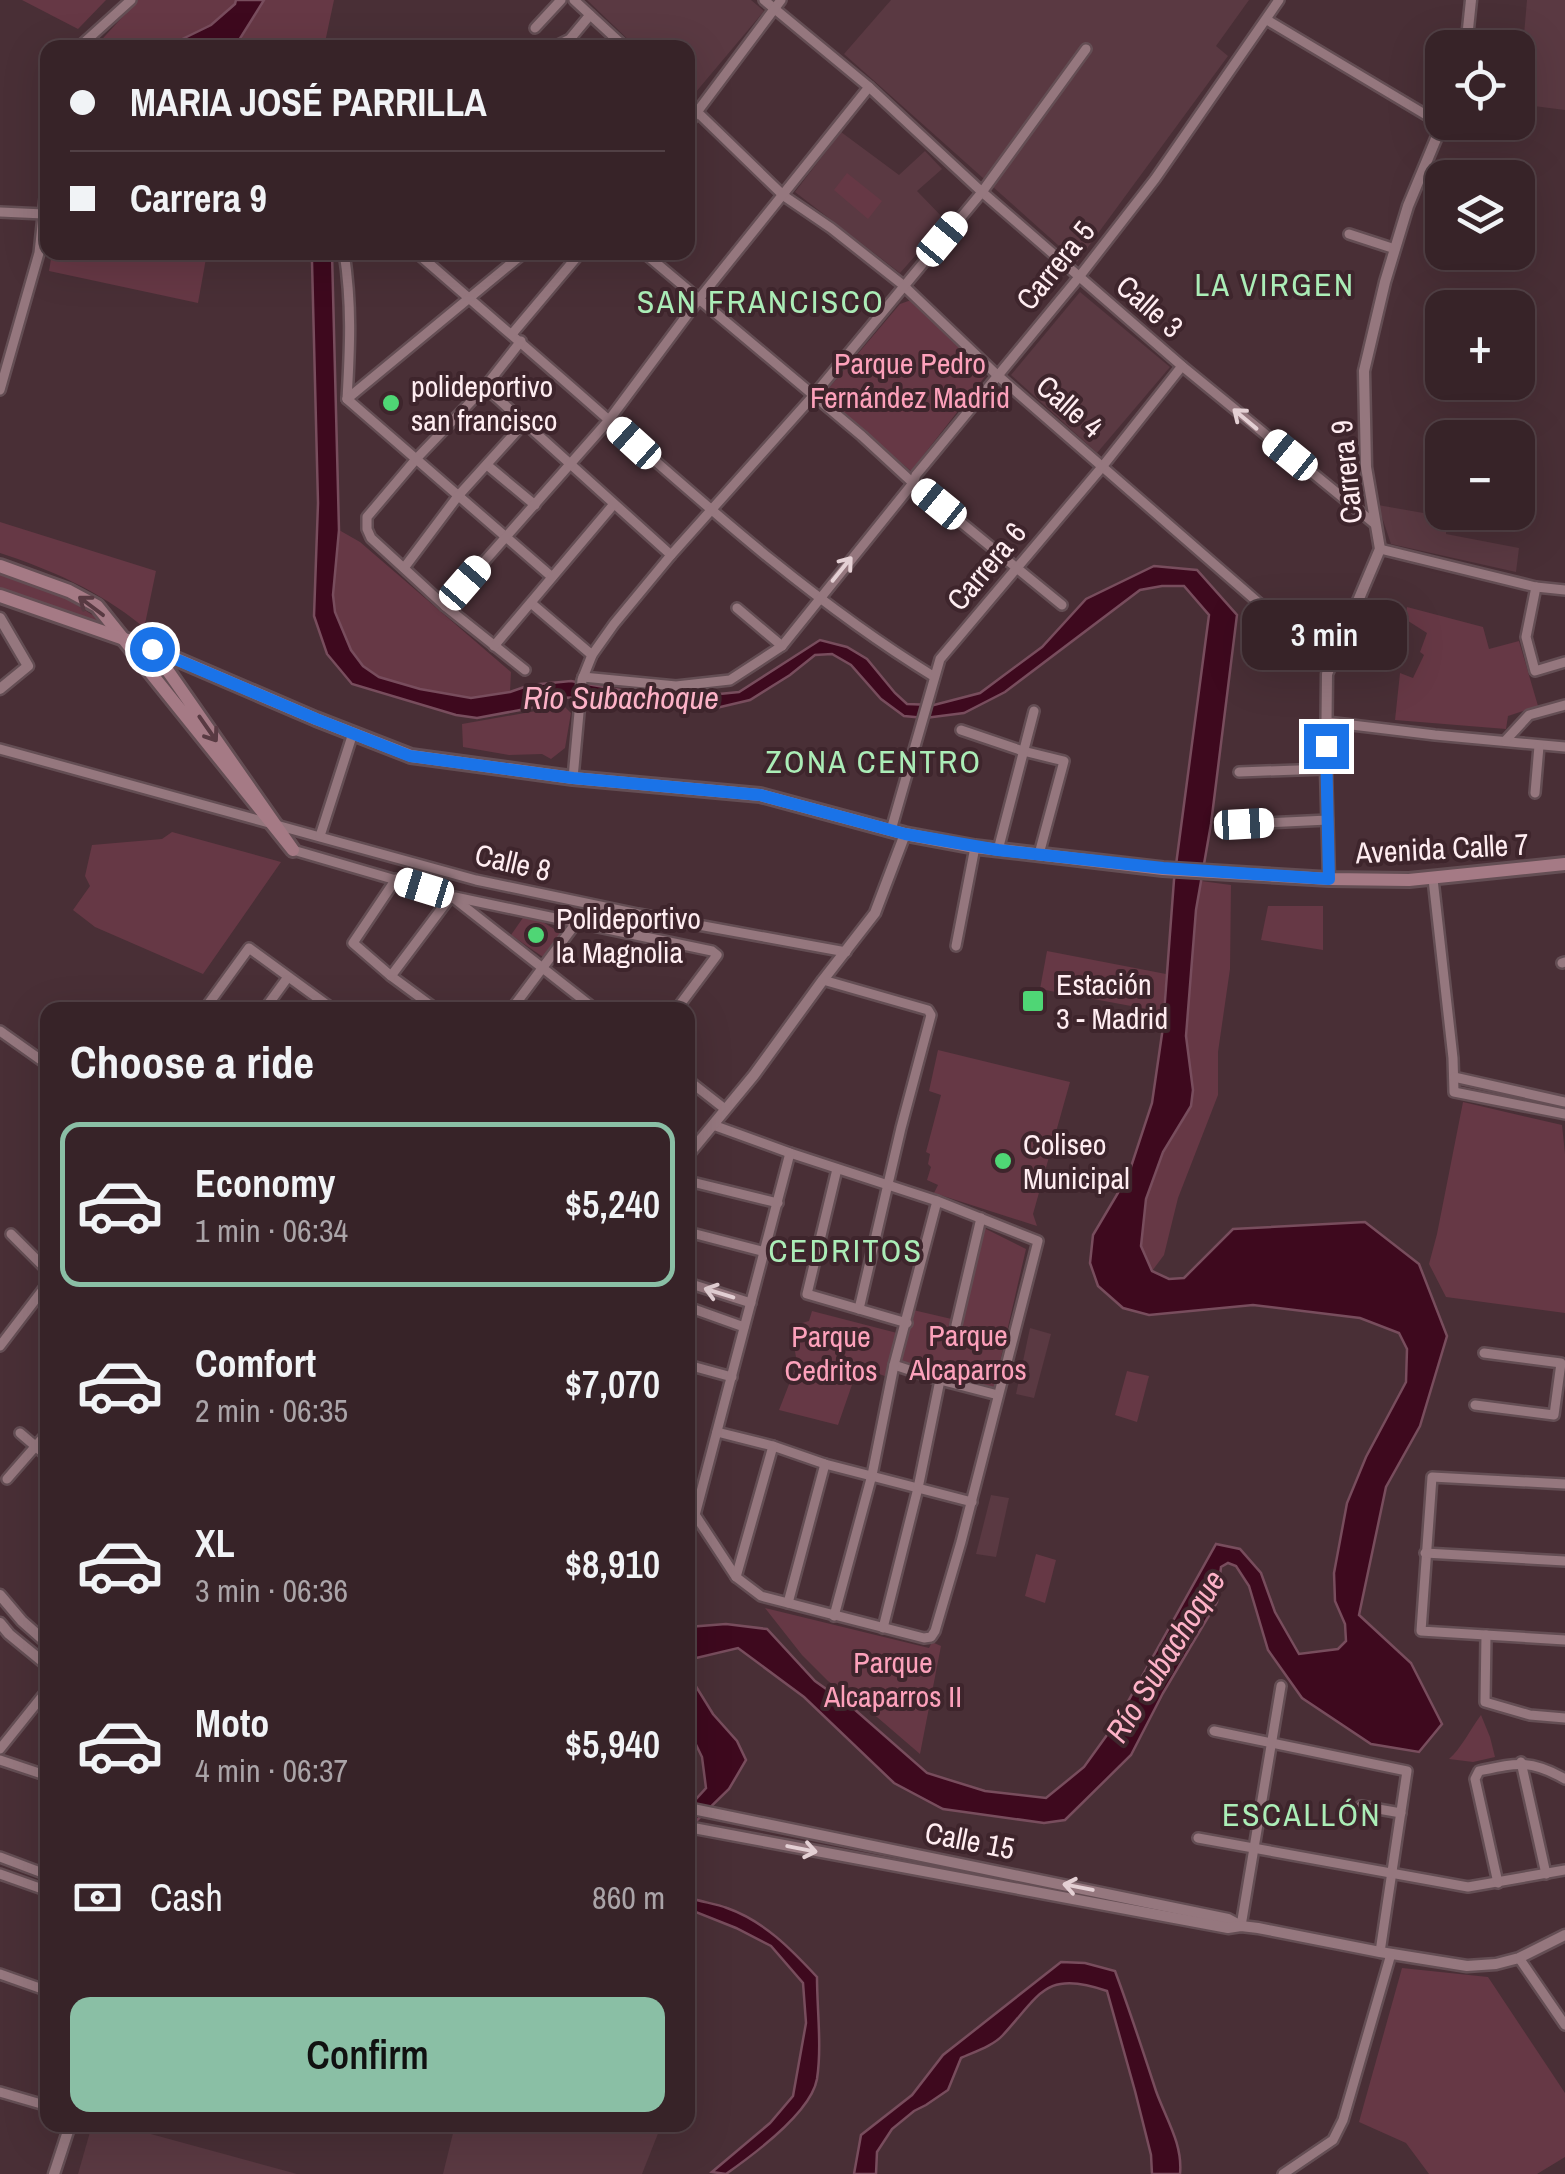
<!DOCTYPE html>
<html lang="en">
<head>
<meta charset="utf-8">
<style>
	:root { --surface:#372328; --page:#3e2b30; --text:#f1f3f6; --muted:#aaa4a8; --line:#514045; --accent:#8abfa5 }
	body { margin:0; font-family:"Archivo Narrow",sans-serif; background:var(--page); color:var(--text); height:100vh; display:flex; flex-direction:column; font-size:38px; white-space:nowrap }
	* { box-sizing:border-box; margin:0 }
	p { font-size:32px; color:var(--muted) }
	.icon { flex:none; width:55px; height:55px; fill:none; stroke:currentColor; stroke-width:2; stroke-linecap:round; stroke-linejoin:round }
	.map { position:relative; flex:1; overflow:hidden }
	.panel { position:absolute; left:40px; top:1002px; width:655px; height:1130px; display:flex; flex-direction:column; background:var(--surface); border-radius:20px; box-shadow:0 10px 40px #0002,0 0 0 2px var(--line) }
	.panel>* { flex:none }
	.guide { position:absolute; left:40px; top:40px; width:655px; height:220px; border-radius:20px; box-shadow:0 10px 40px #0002,0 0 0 2px var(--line); display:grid; align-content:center; height:220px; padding:0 30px; background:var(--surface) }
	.buttons { position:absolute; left:1425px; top:30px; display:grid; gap:20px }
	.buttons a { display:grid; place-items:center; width:110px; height:110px; border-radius:20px; background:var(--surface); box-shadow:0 10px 40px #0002,0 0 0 2px var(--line); font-size:50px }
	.end { position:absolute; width:45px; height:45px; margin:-22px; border:12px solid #1a73e8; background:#fff; box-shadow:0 0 0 5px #fff }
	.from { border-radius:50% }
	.bubble { position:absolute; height:70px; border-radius:20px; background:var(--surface); box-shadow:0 10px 40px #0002,0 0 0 2px var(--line); font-size:32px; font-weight:600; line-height:70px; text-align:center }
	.car { position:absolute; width:30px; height:60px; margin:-30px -15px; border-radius:12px; box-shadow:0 0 8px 2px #0007; background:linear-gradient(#fff 24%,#345 0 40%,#fff 0 76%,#345 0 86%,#fff 0) }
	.guide b { display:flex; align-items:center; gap:35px; height:95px; font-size:38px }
	.guide b+b { border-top:2px solid var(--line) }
	.guide i { width:25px; height:25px; background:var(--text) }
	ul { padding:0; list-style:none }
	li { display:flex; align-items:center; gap:30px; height:165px; margin:0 20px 15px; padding:0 10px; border:5px solid transparent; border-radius:20px }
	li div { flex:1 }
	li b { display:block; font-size:38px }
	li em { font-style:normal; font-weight:600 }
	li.selected { border-color:var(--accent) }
	li>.icon { width:90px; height:90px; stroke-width:1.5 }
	h2 { padding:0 30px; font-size:45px; line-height:120px }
	.pay { display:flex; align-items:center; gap:25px; height:110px; padding:0 30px; font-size:38px }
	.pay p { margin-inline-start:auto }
	.button { display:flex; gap:20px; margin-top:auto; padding:20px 30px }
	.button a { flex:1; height:115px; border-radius:20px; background:var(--accent); color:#111; font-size:40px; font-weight:600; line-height:115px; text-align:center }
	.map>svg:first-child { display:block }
	.built { fill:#5a3942 }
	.green { fill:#663845 }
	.water { fill:#3e091e; stroke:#784d5d; stroke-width:2.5 }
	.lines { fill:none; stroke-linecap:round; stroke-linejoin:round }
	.minor-casing { stroke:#644e54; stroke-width:14 }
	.tertiary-casing { stroke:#644e54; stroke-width:15 }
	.secondary-casing { stroke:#644e54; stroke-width:18 }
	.minor { stroke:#95777e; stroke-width:9 }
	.tertiary { stroke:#95777e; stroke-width:10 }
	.secondary { stroke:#a57a85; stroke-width:12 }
	.oneway { stroke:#e4d0d4 }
	.oneway2 { stroke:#583a42 }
	.route { stroke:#1a73e8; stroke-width:12 }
	.poi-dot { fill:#4fd675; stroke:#3e252c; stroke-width:4 }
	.labels { text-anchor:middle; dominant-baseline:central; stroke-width:8; stroke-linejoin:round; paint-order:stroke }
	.street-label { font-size:30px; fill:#ffedf1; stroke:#3e252c }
	.park-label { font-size:30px; fill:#fda1bb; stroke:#3e252c }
	.poi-label { font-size:30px; fill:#ffedf1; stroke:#3e252c; text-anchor:start }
	.neighbourhood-label { font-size:32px; letter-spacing:2.5px; fill:#abedb7; stroke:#3e252c }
	.water-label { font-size:32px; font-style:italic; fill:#fdb2c7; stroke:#3e252c }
</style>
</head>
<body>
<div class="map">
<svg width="1565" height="2174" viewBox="0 0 1565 2174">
	<rect width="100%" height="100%" fill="#492f36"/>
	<g class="built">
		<path d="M587,0h164l13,11 -74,88 -2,-3v-48l-52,-1z"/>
		<path d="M891,0h358l-33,46 12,10 -151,206 -233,-208z"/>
		<path d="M1527,0h38v110l-47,-6z"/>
		<path d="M841,132l58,43 26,-24 17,18 -25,22 29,30 -46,52 -105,-81z"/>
		<path d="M1080,292l90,75 -73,86 -86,-78z"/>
		<path d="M1378,505l68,12v17l73,14 -3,24 -125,-28z"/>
		<path d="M1030,1328l21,6 -17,64 -18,-4z"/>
		<path d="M991,1495l18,3 -13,59 -20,-3z"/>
		<path d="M92,2125h26l179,49h-219z"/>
		<path d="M455,2125h196l8,6 -17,43h-199z"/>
	</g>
	<g class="green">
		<path d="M22,0h84l-28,29z"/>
		<path d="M138,0h98l-1,4 -24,21 -45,22 -72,1z"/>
		<path d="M264,0h70l-10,47 -97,1 10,-4z"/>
		<path d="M847,173l35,28 -14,18 -34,-29z"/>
		<path d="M52,253h155l-9,50 -149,-32z"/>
		<path d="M911,300l76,74 -76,97 -89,-75 78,-92z"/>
		<path d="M0,522l156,49 -11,53 -4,1c-42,-34 -89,-55 -141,-72z"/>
		<path d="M339,530l21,12 151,130 -1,20c-13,3 -26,6 -39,6 -28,0 -82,-12 -104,-30 -16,-12 -29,-40 -32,-61 -4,-24 2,-53 4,-77z"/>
		<path d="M0,574l54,17 58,36 -112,-39z"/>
		<path d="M1407,607l76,20 6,22 30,-8 19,65 -30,10 -2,13 -111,-9 5,-47 13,5 11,-23 -4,-3 7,-19 -22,-14z"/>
		<path d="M564,706l7,7 -6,35 -14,11 -9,-5 -33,1 -46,-8 -1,-23z"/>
		<path d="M172,832l109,30 -78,112 -108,-47 -22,-17 17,-24 -5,-10 7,-31 70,-6z"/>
		<path d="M1201,881l30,4 -1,84 -12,83v43l-40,103 -14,57 -12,16 -11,-25 5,-47 17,-47 28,-46 2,-16 -7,-54 10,-126z"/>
		<path d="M1268,906h55v44l-62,-10z"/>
		<path d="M527,912l35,22 -19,23 -32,-22z"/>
		<path d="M1047,951l119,23 -3,38 -123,-23z"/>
		<path d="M938,1050l132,32 -37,132 4,12 -103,-33 4,-8 -11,-5 4,-13 -3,-3 2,-10 -4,-2 15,-57 -12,-4z"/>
		<path d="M1463,1102l99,23 3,29v159l-119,-16 -17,-33 8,-30z"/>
		<path d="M982,1227l44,22 -33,143 -96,-28 16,-54 43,10z"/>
		<path d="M812,1311l85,22 4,4 -11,41 -16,-6 -4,11 -16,-4 -16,46 -59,-15 18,-46 -2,-13 7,-28 7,-2z"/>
		<path d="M1127,1371l22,5 -12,46 -22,-7z"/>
		<path d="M1036,1554l20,6 -11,43 -20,-7z"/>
		<path d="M765,1608l164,40 3,-6 9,4 -21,108 -43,-37 -49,-36 -26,-26z"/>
		<path d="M1481,1715l9,22 5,20 -22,5 -24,-3c12,-10 22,-31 32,-44z"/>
		<path d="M1402,1968l86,9 77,116v64l-28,17h-108l-23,-31 -47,-21z"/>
	</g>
	<g class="water">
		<path d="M236,0h28l-28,45 -9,3 -61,-1 45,-22 24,-21z"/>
		<path d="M306,253h26l7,277 -6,65 2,17 16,38 12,16 16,11 41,12 51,9 39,-6 20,-7 41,-4 60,11 58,5 50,-5 81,-52 27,7 20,12 28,34 12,11 27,1 46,-12 62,-46 44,-48 68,-33 43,4 40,45 -26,209 -15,86 -10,126 7,54 -2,16 -28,46 -17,47 -5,47 11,25 17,8 15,-1 49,-49 132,-7 54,42 28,72 -27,90 -34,61 -27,128 52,48 31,61 -23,28 -48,-8 -69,-46 -34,-48 -19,-64 -13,-20 -8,-3 -7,4 -4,35 -54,91 -32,62 -66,65 -21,3 -101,-14 -49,-26 -90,-86 -66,-49 -42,10 -4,22 21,34 24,27 9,19 -17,29 -41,40v-21l18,-20 -4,-31 -14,-29v-101l38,-3 41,5 48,52 38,27 74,65 58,18 61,7 38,-31 33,-46 99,-177 24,5 21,24 14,39 24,42 39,-5 8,-8 -1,-17 -10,-23 -1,-28 13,-70 19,-46 40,-75 1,-33 -8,-16 -39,-15 -107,-13 -104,10 -26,-7 -25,-22 -8,-23 3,-28 35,-59 24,-73 11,-76 11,-147 35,-265 -25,-29h-22l-22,4 -135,102 -41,21 -39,5 -21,-2 -23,-17 -30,-34 -19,-11 -17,1 -25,20 -40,25 -38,9 -52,-2 -57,-10 -54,1 -18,10 -54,10 -21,-3 -104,-31 -25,-30 -13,-38 4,-113 -6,-241z"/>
		<path d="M688,1897c12,5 26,6 39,11 37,13 64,41 90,69 0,33 5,69 0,102 -6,34 -64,76 -91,95l-14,-2 58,-49 23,-27 13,-73 -3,-40 -32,-37 -35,-18 -48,-19z"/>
		<path d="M1061,1962l24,1 30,8c15,40 28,80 41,120 10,28 27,53 24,83h-28l-1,-19 -16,-64 -28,-100c-62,-22 -67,4 -104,44 -10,11 -29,17 -42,23l-13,32 -22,15 -12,6 -22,18 -15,23 -1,22h-22l7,-39 51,-40 31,-40z"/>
	</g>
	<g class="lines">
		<g class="minor-casing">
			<g id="minor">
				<path d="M574,0l52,48"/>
				<path d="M764,0l105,87 113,105 200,174 193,158"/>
				<path d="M1267,20l176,105"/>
				<path d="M535,28l26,-28"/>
				<path d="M78,48l53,-48"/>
				<path d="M552,48l18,-9 20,-24"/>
				<path d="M688,103l96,93 47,32 72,57 93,89 335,292"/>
				<path d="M688,124l93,-124"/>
				<path d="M0,212l44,2"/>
				<path d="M1349,234l46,15"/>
				<path d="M344,252c8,52 6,95 3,147"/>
				<path d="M416,252c65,57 131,113 195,170 102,90 206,183 322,254"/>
				<path d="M643,252l219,184 51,47 149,122"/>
				<path d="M512,334l69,-82"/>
				<path d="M521,341l-36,46 -68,71 -50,59v12l4,9 74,68 80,64"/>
				<path d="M485,387l186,168"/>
				<path d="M0,390l39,-137 9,-83"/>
				<path d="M347,399l205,178"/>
				<path d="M347,399l178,-147"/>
				<path d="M487,465l48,40"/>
				<path d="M1380,549l156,38 29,3"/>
				<path d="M404,568l54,-72 67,-74"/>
				<path d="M1536,587l-10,50 9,34 30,-9"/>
				<path d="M531,603l61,52"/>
				<path d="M445,606l164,-186 90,-121 170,-212"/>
				<path d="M737,608l45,38"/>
				<path d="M494,646l120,-142"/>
				<path d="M583,677l93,9 54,-6 52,-34 131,-163 3,-8 163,-198 76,-98 124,-179"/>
				<path d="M1327,722l108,13 130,12"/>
				<path d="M961,730l62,21 41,10 -25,93"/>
				<path d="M1506,740l23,-25 36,-10"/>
				<path d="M0,749l476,131 162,34 208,38"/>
				<path d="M1239,772l87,-3"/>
				<path d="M573,778l9,-98 10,-25 22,-31 57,-69 143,-160 168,-203 104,-143"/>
				<path d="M1535,793l4,-47"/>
				<path d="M1243,824l85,-4"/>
				<path d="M891,830l49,-171 162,-192 80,-101"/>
				<path d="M320,836l33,-103"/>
				<path d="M293,850l158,46 145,114"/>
				<path d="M998,850l36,-139"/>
				<path d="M396,879l-43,64 38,33 46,34"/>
				<path d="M1433,879l20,179 1,34 111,22"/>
				<path d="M455,897l257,54 5,4 -41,55"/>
				<path d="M956,946l19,-99"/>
				<path d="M1562,963l3,-1"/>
				<path d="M391,976l60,-80"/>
				<path d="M823,980l105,30 3,5 -30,113 -42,181"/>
				<path d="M204,1010l45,-62 85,62"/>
				<path d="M264,1010l24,-33"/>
				<path d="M511,1010l65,-87"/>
				<path d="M0,1031l48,34"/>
				<path d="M1454,1077l111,25"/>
				<path d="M688,1080l37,29"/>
				<path d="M837,1169l-30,125 100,29"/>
				<path d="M688,1181l90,22"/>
				<path d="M688,1232l77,20"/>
				<path d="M11,1234l37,37"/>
				<path d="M688,1283l63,20"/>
				<path d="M688,1307l56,20"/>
				<path d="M956,1325l25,-107"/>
				<path d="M0,1346l48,-63"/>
				<path d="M688,1365l44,12"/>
				<path d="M894,1365l46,15 58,15"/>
				<path d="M1475,1405l79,10 7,-52 -77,-10"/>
				<path d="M717,1432l56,14 52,18 147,38"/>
				<path d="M20,1433l28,24"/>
				<path d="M7,1479l41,-47"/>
				<path d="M1565,1484l-133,-7 -11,154 144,9"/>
				<path d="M688,1504l48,73 25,19 163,42 7,-1 4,-6 26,-89 77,-301 -101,-40 -147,-48 -77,-28"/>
				<path d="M688,1522l7,-7 95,-362"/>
				<path d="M1425,1553l140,8"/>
				<path d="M736,1577l37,-131"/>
				<path d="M788,1603l37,-139"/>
				<path d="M834,1616l38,-141 22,-110 43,-164"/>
				<path d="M883,1628l35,-140 22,-108"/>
				<path d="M1486,1635l-1,67 45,13 35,3"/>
				<path d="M1214,1731l193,40 -27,181"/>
				<path d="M0,1749l48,-60"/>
				<path d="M0,1760l48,16"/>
				<path d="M1521,1762l25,112"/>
				<path d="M1361,1806l40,7"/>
				<path d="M1198,1838l270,49 97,-17"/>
				<path d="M0,1857l48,18"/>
				<path d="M0,1874l48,17"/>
				<path d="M1498,1883l-23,-104 4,-8c37,-8 51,-12 86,8"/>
				<path d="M1241,1926l40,-240"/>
				<path d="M1519,1958l46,67"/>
				<path d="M0,1974l48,17"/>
				<path d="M0,2092l48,14"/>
				<path d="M1283,2174l50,-34 10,-20 48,-166"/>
			</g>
		</g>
		<g class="tertiary-casing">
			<g id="tertiary">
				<path d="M1466,48l5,-48"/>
				<path d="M0,618l28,48 -28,23"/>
				<path d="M1329,879l-3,-110 1,-95 53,-125 -14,-82 -2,-96 21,-89 23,-76 35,-84"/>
				<path d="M688,1155l66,-80 69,-95 52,-67 30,-79"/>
				<path d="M0,1595l22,26 26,23"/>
				<path d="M0,1623l9,11 39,32"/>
				<path d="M688,1808l540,111 13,7"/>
				<path d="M688,1827l540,101 13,-2 17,2 122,24 87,14 29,-2 23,-6 46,-23"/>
				<path d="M54,2174l16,-49"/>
			</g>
		</g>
		<g class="secondary-casing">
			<g id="secondary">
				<path d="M0,566l69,25 28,15 196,244 -139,-199"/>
				<path d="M0,596l153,53 163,70 95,37 162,22 187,17 145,39 70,13 188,22 166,10 80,1 156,-16"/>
			</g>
		</g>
		<use href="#minor" class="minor"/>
		<use href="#tertiary" class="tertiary"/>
		<use href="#secondary" class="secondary"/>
	</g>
	<defs><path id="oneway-shaft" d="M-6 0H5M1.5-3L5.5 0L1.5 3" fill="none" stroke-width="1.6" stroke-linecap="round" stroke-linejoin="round" transform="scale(2.5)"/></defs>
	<g class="oneway">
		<use href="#oneway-shaft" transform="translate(1245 419) rotate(-140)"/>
		<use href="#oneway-shaft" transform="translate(842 569) rotate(-51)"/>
		<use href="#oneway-shaft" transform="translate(719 1293) rotate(-163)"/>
		<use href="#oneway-shaft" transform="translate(802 1849) rotate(11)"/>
		<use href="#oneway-shaft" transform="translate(1078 1887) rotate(-169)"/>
	</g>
	<g class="oneway2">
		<use href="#oneway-shaft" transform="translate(91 606) rotate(-143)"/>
		<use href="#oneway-shaft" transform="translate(208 729) rotate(55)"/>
	</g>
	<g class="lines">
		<path class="route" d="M152,649l164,70 94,37 163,22 187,17 145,39 93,16 165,18 166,11 -3,-133"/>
	</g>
	<g class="poi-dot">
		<circle cx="391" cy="403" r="10"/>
		<circle cx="536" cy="935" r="10"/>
		<rect x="1021" y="989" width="24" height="24" rx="5"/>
		<circle cx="1003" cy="1161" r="10"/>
	</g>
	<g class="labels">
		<g class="street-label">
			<text transform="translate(1055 265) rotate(-51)">Carrera 5</text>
			<text transform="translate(1150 306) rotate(41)">Calle 3</text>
			<text transform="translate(1070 406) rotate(41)">Calle 4</text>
			<text transform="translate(1346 472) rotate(-96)">Carrera 9</text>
			<text transform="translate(986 566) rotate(-50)">Carrera 6</text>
			<text transform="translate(1442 848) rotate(-3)">Avenida Calle 7</text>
			<text transform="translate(513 862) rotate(13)">Calle 8</text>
			<text transform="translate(970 1840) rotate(11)">Calle 15</text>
		</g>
		<g class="park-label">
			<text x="910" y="363">Parque Pedro<tspan x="910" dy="34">Fernández Madrid</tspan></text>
			<text x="968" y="1335">Parque<tspan x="968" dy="34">Alcaparros</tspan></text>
			<text x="831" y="1336">Parque<tspan x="831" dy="34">Cedritos</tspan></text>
			<text x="893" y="1662">Parque<tspan x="893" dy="34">Alcaparros II</tspan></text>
		</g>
		<g class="poi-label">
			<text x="411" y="386">polideportivo<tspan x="411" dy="34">san francisco</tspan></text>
			<text x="556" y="918">Polideportivo<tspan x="556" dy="34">la Magnolia</tspan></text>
			<text x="1056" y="984">Estación<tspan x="1056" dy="34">3 - Madrid</tspan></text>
			<text x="1023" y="1144">Coliseo<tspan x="1023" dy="34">Municipal</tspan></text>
		</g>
		<g class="neighbourhood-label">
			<text x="1275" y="284">LA VIRGEN</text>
			<text x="761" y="301">SAN FRANCISCO</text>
			<text x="874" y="761">ZONA CENTRO</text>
			<text x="846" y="1250">CEDRITOS</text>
			<text x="1302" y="1814">ESCALLÓN</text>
		</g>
		<g class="water-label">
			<text x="621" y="697">Río Subachoque</text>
			<text transform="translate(1165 1656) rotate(-58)">Río Subachoque</text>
		</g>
	</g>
</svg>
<div class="buttons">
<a><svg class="icon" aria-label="locate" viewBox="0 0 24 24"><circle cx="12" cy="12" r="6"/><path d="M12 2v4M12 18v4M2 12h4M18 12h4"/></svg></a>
<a><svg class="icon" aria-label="layers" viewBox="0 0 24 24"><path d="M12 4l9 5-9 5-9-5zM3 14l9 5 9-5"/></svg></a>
<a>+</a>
<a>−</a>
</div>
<i class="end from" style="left:152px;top:649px"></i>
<i class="end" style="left:1326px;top:746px"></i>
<div class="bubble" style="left:1242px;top:600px;width:165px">3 min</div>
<i class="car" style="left:942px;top:239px;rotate:40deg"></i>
<i class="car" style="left:634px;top:443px;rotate:312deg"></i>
<i class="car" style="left:1290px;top:455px;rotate:309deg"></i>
<i class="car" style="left:939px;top:504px;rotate:309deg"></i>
<i class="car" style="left:465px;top:583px;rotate:41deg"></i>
<i class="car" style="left:1244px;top:824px;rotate:87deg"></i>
<i class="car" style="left:424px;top:888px;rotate:287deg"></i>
<div class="guide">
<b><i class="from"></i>MARIA JOSÉ PARRILLA</b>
<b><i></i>Carrera 9</b>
</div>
<section class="panel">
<h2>Choose a ride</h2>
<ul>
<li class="selected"><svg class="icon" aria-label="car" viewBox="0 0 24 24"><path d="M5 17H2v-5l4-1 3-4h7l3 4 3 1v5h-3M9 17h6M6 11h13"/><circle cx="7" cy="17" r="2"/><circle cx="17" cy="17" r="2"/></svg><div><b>Economy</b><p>1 min · 06:34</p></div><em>$5,240</em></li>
<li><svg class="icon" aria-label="car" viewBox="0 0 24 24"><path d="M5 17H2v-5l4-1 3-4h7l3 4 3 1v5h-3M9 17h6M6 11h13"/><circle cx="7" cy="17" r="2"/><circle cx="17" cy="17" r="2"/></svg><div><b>Comfort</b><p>2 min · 06:35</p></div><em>$7,070</em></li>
<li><svg class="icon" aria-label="car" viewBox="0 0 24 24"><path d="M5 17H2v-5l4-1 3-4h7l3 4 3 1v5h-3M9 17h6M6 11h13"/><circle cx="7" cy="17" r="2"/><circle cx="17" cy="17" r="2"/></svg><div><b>XL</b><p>3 min · 06:36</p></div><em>$8,910</em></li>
<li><svg class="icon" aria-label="car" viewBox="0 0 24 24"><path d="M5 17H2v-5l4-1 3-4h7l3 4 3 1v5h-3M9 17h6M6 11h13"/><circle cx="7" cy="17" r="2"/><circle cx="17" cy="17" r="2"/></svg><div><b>Moto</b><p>4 min · 06:37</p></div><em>$5,940</em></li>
</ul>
<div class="pay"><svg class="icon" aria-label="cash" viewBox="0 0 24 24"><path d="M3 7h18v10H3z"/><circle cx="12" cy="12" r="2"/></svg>Cash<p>860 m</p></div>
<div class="button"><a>Confirm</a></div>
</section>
</div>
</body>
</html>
